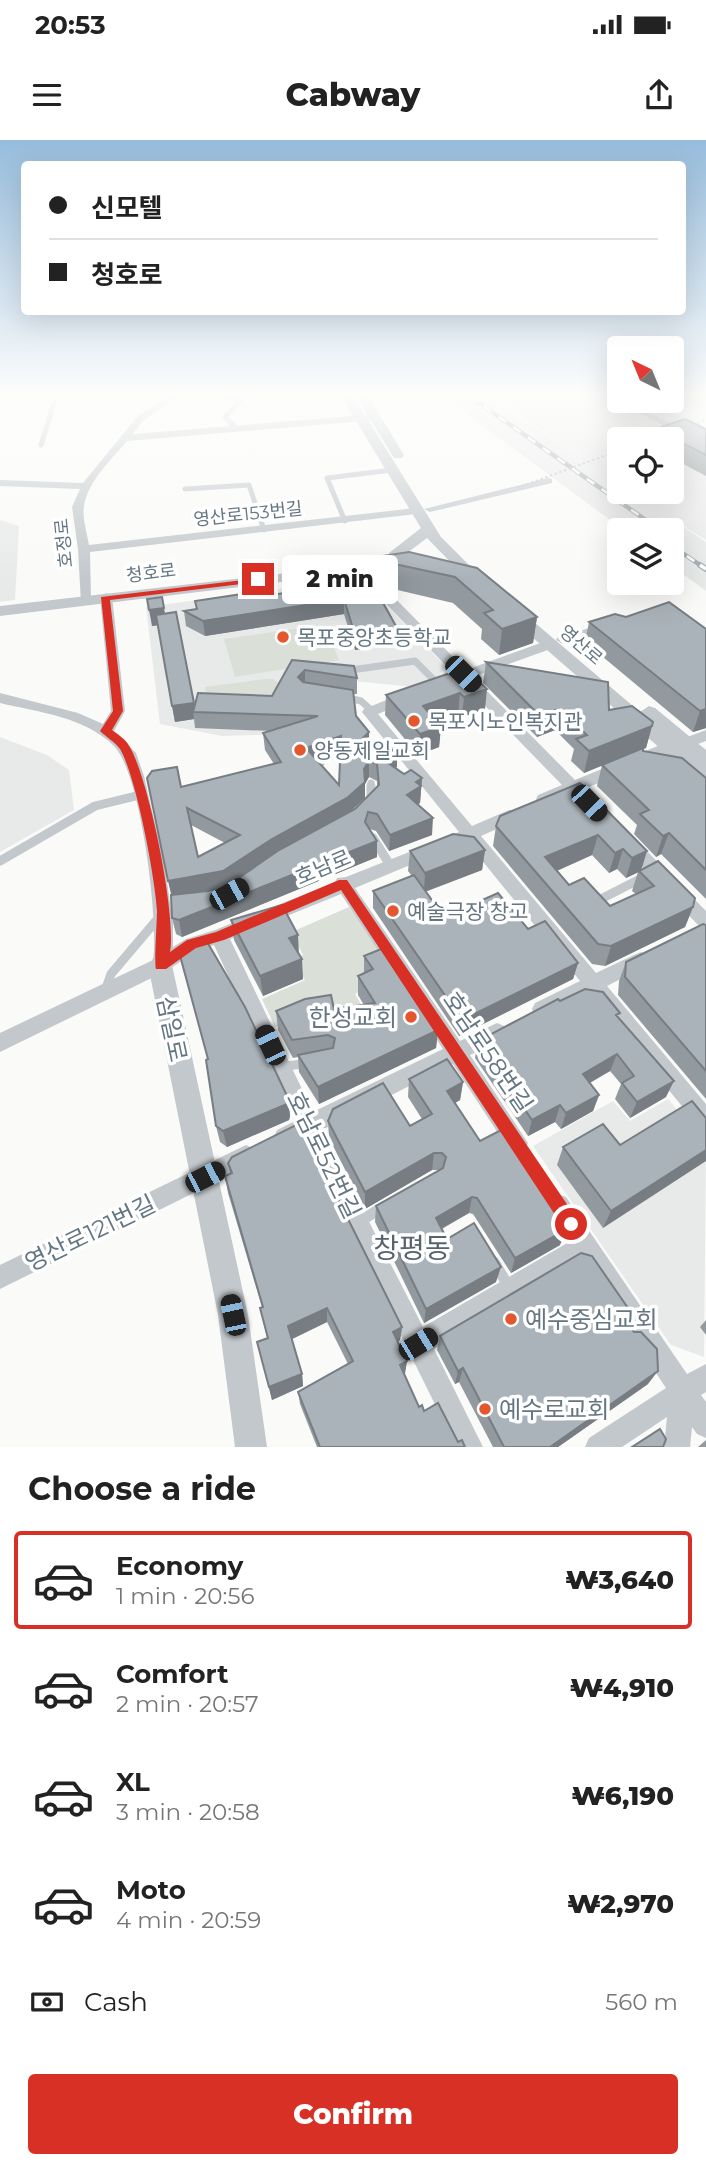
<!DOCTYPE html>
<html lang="en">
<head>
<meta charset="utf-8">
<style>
	:root { --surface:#fff; --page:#f6f6f6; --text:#222; --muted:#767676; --line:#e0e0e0; --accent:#d93025 }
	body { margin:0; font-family:Montserrat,"Noto Sans KR",sans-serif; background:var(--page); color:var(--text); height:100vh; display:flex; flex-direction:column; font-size:26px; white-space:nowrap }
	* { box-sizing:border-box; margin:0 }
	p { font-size:23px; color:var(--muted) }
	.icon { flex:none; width:38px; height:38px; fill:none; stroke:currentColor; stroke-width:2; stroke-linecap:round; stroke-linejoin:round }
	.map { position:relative; height:1307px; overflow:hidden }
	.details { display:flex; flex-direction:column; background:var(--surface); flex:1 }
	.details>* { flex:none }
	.top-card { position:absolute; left:21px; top:21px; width:665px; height:154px; border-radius:7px; box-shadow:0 7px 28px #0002; display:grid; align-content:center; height:154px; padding:0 28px; background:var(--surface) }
	.needle { width:46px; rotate:317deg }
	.buttons { position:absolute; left:607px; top:196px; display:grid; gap:14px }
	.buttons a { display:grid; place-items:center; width:77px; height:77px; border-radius:7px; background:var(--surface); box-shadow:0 7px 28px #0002; font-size:35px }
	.end { position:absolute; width:32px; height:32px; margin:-16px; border:9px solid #d93025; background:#fff; box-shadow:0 0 0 4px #fff }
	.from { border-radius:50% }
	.bubble { position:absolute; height:49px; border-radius:7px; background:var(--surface); box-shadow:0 7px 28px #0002; font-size:23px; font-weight:800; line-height:49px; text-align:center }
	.car { position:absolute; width:21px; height:42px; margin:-21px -10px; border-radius:9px; box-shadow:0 0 5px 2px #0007; background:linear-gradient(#222 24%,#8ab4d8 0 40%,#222 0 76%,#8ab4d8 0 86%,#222 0) }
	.top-card b { display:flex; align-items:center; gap:24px; height:66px; font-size:26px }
	.top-card b+b { border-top:2px solid var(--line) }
	.top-card i { width:18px; height:18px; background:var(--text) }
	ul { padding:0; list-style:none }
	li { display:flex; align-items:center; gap:21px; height:98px; margin:0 14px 10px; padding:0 14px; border:4px solid transparent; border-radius:7px }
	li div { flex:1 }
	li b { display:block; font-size:26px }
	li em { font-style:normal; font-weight:800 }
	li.current { border-color:var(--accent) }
	li>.icon { width:63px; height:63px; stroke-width:1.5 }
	h2 { padding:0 28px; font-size:32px; line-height:84px }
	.pay { display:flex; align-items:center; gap:18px; height:77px; padding:0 28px; font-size:26px }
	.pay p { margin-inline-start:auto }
	.button { display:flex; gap:14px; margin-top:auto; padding:14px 28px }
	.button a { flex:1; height:80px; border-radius:7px; background:var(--accent); color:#fff; font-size:28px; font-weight:800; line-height:80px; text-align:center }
	.status { display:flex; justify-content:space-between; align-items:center; height:49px; padding:0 35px; background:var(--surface); direction:ltr }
	.status svg { height:19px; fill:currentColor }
	header { display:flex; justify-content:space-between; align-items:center; height:91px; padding:0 28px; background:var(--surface); font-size:32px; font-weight:800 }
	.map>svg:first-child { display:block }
	.built { fill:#e8e9e9; fill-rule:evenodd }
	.green { fill:#dadfd7 }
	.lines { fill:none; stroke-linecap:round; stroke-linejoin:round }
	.path { stroke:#bbbfc2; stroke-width:2.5; stroke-dasharray:2.5 2.5; stroke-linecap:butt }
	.service-far3 { stroke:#c3c8cc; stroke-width:5 }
	.service-far2 { stroke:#c3c8cc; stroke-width:7 }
	.service-far1 { stroke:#c3c8cc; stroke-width:9 }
	.service { stroke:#c3c8cc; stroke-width:11 }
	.minor { fill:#c3c8cc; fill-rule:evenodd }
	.tertiary { fill:#c3c8cc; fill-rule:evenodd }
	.rail-far1-casing { stroke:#a2aab0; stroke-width:4.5 }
	.rail-casing { stroke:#a2aab0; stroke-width:6 }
	.rail-far1 { stroke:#fff; stroke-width:2.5; stroke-dasharray:9; stroke-linecap:butt }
	.rail { stroke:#fff; stroke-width:3.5; stroke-dasharray:11; stroke-linecap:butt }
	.path-bridge { stroke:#bbbfc2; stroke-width:2; stroke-dasharray:2.5 2.5; stroke-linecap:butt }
	.wall { fill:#929a9f; fill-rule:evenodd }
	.shaded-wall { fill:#777d82 }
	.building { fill:#aab3b9; stroke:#777d82; stroke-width:2; fill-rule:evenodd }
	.route { fill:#d93025 }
	.poi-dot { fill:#e4572e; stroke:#fff; stroke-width:2.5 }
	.labels { text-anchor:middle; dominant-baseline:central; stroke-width:7; stroke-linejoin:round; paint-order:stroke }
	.far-street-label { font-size:18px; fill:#657683; stroke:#fff }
	.poi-label { font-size:21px; fill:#657683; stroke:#fff; text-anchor:start }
	.street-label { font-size:21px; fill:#657683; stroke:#fff }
	.near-poi-label { font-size:24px; fill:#657683; stroke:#fff; text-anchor:start }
	.near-street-label { font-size:24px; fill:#657683; stroke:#fff }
	.near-quarter-label { font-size:28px; fill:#57646e; stroke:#fff }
</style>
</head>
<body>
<div class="status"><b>20:53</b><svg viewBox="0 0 49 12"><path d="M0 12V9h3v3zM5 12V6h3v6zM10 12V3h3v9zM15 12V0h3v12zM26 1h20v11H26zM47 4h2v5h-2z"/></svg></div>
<header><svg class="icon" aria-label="menu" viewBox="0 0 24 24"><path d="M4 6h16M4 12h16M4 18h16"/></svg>Cabway<svg class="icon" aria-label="share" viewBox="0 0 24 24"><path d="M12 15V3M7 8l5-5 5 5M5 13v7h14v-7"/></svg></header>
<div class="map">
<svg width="706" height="1307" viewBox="0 0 706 1307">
	<rect width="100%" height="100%" fill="#fafaf8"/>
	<g class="built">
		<path d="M442,256h44l99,64 -95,-64h129l1,5h28l58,27v112l-38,-24 38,26v49l-34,-25v-36h-48zM620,299h52v53h-52z"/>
		<path d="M0,380l19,6 -4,74 -15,2z"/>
		<path d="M360,438l85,88 -7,13 -25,8 -118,-12 -9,59 -64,2 -62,-12 -14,-117z"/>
		<path d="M0,597l47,18 22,15 5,40 -74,42z"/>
		<path d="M668,959l38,45 -2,213 -33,-12 -138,-199 80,-45 17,20z"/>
	</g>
	<g class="green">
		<path d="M315,486l11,2 13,32 -104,17 -11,-38z"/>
		<path d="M265,539h9l4,4 -2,18 -67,8 -4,-22z"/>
		<path d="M349,767l39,54 -28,13 8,13 -13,7 11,19 -58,3 -33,11 -13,-28 43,-19 -11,-20 9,-5 -7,-14 -2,-10z"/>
	</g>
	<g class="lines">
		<path class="path" d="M322,625l13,-8 8,1"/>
		<g class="service-far3">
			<path d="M13,256h30"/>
			<path d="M220,256l22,3 -17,18 12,12"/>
			<path d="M608,256l12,4"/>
			<path d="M621,261l57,29"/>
			<path d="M41,305l15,-49"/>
			<path d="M185,349l64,-4 15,45"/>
			<path d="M345,381l-18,-43 65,-8"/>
		</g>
		<g class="service-far2">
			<path d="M351,530l64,-9 25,25"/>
			<path d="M345,557l16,4 9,8"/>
			<path d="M371,643v4"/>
		</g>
		<g class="service-far1">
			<path d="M371,646v16"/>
			<path d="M373,698l17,27"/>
			<path d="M0,721l95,-55 45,-11"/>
			<path d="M595,762l49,-25"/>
			<path d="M105,851l6,-17 50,-59"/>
			<path d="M280,927l28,-4"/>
		</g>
		<g class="service">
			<path d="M360,1081l25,-15"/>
			<path d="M494,1122l15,25"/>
		</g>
		<g class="minor">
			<path d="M168,256h10l-35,25 -10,13 243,-20 5,3 -5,3 -249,21c-15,18 -39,40 -43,65 -2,11 3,27 5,39l327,-37 6,3 -6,3 -326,38 1,48 -2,3h-8l-3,-54 -6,-42 8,-18 -80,-3v-6l83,3 54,-66z"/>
			<path d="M548,338l4,1v4l-122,29 -6,-3z"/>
			<path d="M360,426l4,1 102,103 80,-29h10v6l-83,30 102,103 90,-37h10l2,4 -2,4 -91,38 3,4 -2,4 -6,2 -8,-5 -27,11 -6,-2 -2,-4 2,-4 24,-10 -101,-104 -15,2 -2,-3 10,-6 -98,-101 -2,-3z"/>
			<path d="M106,453l6,4 13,114 -11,20 22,22 8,23 20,86 9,61v24l13,-8 29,-9 120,-48 2,-4 9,-1 76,-30h12l2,4 -2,4 -79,33 105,153 37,-18 7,3 3,6 -3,6 -34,17 58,88 -3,7 -8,3 -8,-3 -56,-86 -131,66 101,197 146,-85 -22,-37 3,-8 8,-3 8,3 121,177 19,-10v28l-5,3 5,7v36l-9,-4 -5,-7 -2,20h-26l3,-30 -45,30h-37l4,-9 77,-50 -84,-127 -148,88 49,98h-27l-152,-308 -19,8 -8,-3 -3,-7 3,-7 18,-9 -81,-176 -16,5 -30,20 -168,82v-19l153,-73c6,-38 -12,-187 -39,-214 -29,-29 -76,-34 -114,-43v-10l78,20 25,11 8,-13 -11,-114zM341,754l102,155 -130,63 -83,-173z"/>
			<path d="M607,483l5,1v6l-49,14 -7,-4 2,-3z"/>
			<path d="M404,553l5,2 2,3 -2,3 -31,13 94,112 37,-16h12l2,4 -2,4 -40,18 115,137 38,-18 7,-3 7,3 2,5 -2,5 -41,21 99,118v26l-7,-3 -109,-133 -41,21 -7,2 -7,-2 -3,-6 3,-6 45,-22 -113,-139 -18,7 -6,-2 -2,-4 2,-4 16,-7 -97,-120 2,-3z"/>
			<path d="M706,590v11l-19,7 -7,-5 2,-4z"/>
			<path d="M629,697l6,2 71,72v18l-6,-2 -77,-80 -2,-4 2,-4z"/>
			<path d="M246,1005l8,4 3,7 -3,7 -254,126v-24z"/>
		</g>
		<g class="tertiary">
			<path d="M341,256h12l88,141 40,40v6h-10l-44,-45 -28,21h-10v-6l32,-25z"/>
			<path d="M356,256h12l36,59 -2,3h-8z"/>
			<path d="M409,419l7,4 -2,3 -414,50v-10z"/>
			<path d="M515,469l6,2 119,101 9,-6 6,2 51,42v34l-7,-2 -190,-165v-6z"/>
			<path d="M161,816l8,2 3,7 76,350 19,132h-32l-17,-132 -69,-345 4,-12z"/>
		</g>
		<g class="rail-far1-casing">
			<g id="rail-far1">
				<path d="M469,256l191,134"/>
				<path d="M672,406l31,21"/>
			</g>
		</g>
		<g class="rail-casing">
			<path id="rail" d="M700,425l6,4"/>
		</g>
		<use href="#rail-far1" class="rail-far1"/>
		<use href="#rail" class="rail"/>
		<g class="path-bridge">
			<path d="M693,285l13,-6"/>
			<path d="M517,348l103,-38"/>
		</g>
	</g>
	<g class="wall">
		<path d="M655,289h51v47l-34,-18v-19h-20z"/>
		<path d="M409,412l128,65 -4,26 -34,12 -18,-16 1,-10 -29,-26 -64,-15 -7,-6 1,-26z"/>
		<path d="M335,436l61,68 -41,6 -11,-36 -139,22 -19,-10 -2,-15 13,-2 -2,-8 55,-3 85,-12z"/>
		<path d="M669,462l37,126 -13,4 -108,-90 4,-20 37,-5z"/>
		<path d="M165,473l29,92 78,-9 20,-36 65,18v16h-4l3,22 13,16v11l28,24 -2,1 9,6 18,4 -2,25 -3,2 15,30 -43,16 -13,-20 -6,-2 7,12v16l-195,80 -6,-3 -4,-16 -1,-23 10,-108 93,-23 -9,-14 -2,-17 8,-2 -76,-3 -1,-9 -19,3 -17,-97 -6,1zM340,613l-1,32 -22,-24zM369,637l8,4v6l-22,22 -6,4 16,-15v-14zM191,685l34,18 -27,14z"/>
		<path d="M486,522l166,64 -6,22 -3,1v2l63,27v121l-45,-45 -5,3 -22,-23 3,-9 -40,-39 5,-21 -18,8 -13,-12 3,-12 -19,-19 -18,7 -54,-54z"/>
		<path d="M465,528l20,41 -23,8 -4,-3 -22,7 5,6 -2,20 -21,8 -33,-40 1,-20z"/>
		<path d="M580,643l61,86 52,38 -8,20 -80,39 -13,-2 -99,-118 3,-20zM592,715l17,18 8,-4 9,9 12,-6 -6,19 4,3 -26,12 -41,-21 -12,-14z"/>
		<path d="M485,710l-3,20 -57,22 19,25 84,12 50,34 -5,16 -114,57 -86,-128v-17l39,-15 -4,-5 2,-20z"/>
		<path d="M231,780l68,34 4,25 -40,17 -29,-56z"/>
		<path d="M706,785v174l-88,-104 1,-14 7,-19z"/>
		<path d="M178,808l112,168 -1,4 -62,27 -7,-5 -4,-16 -8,-68 -26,-92z"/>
		<path d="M364,816l74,74 -2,18 -117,56 -20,-32 -1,-15 -5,1 -15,-28 -2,-19 58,-2 30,-4 -6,-10v-19l6,-3z"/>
		<path d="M560,861l58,16 48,80 -36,21 -15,-19 6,-15 -11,-13 -20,12 9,12 -6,16 -32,18 -6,-7 -27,14 -53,-78 3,-17z"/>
		<path d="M409,939l54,3 -3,18 -5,3 25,38 80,104 -49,28 -38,-59 -4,-1 -27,16 5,10 49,43 -72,41 -49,-101 1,-16 63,-36h-7l-67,39 -36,-71 -1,-17 82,5 12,-7 -14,-22z"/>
		<path d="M706,978l-103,110 -46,-63 6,-18 57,-2z"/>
		<path d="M228,1023l174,164 -2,13 -2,2 9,19 -3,14 15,32 39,35 7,5h-148l-17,-43 -2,-12 50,-28 -21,-42 -35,17 10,35 1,12 -31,14 -15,-58 10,-4 -7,-30 2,-1 -34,-114 -3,-17 5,-2z"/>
		<path d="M625,1179l23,65 -90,63h-65l-34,-65 -4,2 -18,-34 3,-14z"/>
		<path d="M706,1180v15l-6,-8z"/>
		<path d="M706,1300v7h-8z"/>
	</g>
	<g class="shaded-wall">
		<path d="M344,459v15l-139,22 -2,-15z"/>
		<path d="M164,468l3,16 -15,2 -3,-16z"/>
		<path d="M537,477l-4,26 -34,12 3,-26z"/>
		<path d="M397,488l-1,16 -41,6v-15z"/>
		<path d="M305,530v16l-7,-9z"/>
		<path d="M487,549l-2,20 -23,8 2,-20z"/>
		<path d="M460,553l-2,21 -36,12 1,-20z"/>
		<path d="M194,563l1,9h-2l1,7 -19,3 -3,-16z"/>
		<path d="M559,569l-4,21 -18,7 3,-21z"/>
		<path d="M706,569v19l-13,4 7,-21z"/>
		<path d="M652,586l-6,22 -62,25 5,-22z"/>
		<path d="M441,587l-2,20 -21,8 2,-21z"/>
		<path d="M369,592v16l-6,-10z"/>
		<path d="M341,596v17l-34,11 -1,-16z"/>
		<path d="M397,611v16l-16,7v-16z"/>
		<path d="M369,621v16l-4,7v14l-18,16 -121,74 -54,10 -4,-17 104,-42 92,-70z"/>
		<path d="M422,638l-2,25 -14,9 1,-17 9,-13z"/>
		<path d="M433,678l-1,17 -43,16 1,-16z"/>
		<path d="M669,693l-8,21 -5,3 7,-21z"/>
		<path d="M598,695l-6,20 -52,23 5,-21z"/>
		<path d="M377,701v16l-195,80 -3,-17z"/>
		<path d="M623,709l-6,20 -8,4 6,-20z"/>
		<path d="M485,710l-3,20 -58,22 1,-19z"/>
		<path d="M647,711l-6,20 -15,7 6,-20z"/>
		<path d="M693,767l-8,20 -80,39 6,-20z"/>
		<path d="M298,795l1,20 -10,-17z"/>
		<path d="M302,819l1,20 -40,17 -3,-20z"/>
		<path d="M578,823l-5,16 -114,57 3,-16z"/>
		<path d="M438,890l-2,18 -117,56 -1,-17z"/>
		<path d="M617,914l-7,17 -33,19 6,-16z"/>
		<path d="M674,941l-8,16 -36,21 7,-16z"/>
		<path d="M463,942l-3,18 -16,9 3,-18z"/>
		<path d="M599,955l-6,16 -32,18 5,-16z"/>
		<path d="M289,960l1,16 -1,4 -62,27 -4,-16z"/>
		<path d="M560,965l-5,17 -27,14 4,-16z"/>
		<path d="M706,1010v11l-103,67 8,-17z"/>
		<path d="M434,1013l-2,17 -67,39v-17z"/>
		<path d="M472,1057l-3,16 -36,20 3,-15z"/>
		<path d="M567,1089l-7,16 -49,28 4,-15z"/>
		<path d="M501,1127l-5,15 -72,41 2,-14z"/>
		<path d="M327,1168v14l-37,18 -2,-14z"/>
		<path d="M402,1187l-2,13 -9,6 2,-14z"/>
		<path d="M407,1221l-2,13 -7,4 2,-13z"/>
		<path d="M463,1228l-4,14 -4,2 3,-13z"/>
		<path d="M658,1231l-10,13 -90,63h-8z"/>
		<path d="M302,1234l1,12 -31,14 -3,-13z"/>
	</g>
	<g class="building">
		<path d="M685,279l21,10v26l-51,-26z"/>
		<path d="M409,412l68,16 60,49 -35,12 -18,-16 9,-3 -38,-33 -65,-14 -7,-7z"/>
		<path d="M366,432l31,56 -42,7 -11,-36 -141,22 -19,-10 13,-2 -2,-8 54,-8 1,5 89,-13 -4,-9z"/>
		<path d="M162,457l2,11 -15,2 -2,-11z"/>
		<path d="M669,462l37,27v80l-6,2 -111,-89 26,-8 11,3z"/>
		<path d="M176,472l18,91 -22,3 -16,-91z"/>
		<path d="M292,520l62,6 3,12 -52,-8 -7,7 5,5 50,8 3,26 13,16 -6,6 9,7 25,6 -16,7 23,16 7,-4 11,8 -6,4 5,4 -14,9 26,23 -43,17 -13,-21 -9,-2 -3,10 12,19 -198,79 -7,-2 -1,-23 37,-4 22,-7 49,-34 76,-41 24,-24 -2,-21 -8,-3 -5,8 1,13 -18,16 -75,41 -49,32 -55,10 -21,-103 5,-7 25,-4 4,20 100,-25 -18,-29 55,-17 -125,-4 5,-19 74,3zM341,596l-2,49 -33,-37zM187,668l53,27 -42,22z"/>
		<path d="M486,522l122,20 1,28 23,-4 21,16 -1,4 -63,25 -13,-12 11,-4 -28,-26 -19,7z"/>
		<path d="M465,528l22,21 -23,8 -4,-4 -37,13 18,21 -21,7 -34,-39z"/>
		<path d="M643,608v3l39,7 24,20v92l-37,-37 -6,3 -23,-22 9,-4 -47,-45z"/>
		<path d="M580,643l67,68 -15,7 -9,-9 -8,4 -17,-18 -53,22 24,28 15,-7 26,28 44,-20 -15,-15 19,-10 37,37 -2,9 -82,39 -13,-2 -102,-118 4,-10z"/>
		<path d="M453,694l21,3 11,13 -60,23 -15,-22z"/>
		<path d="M414,735l30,42 54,-24 30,36 17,-8 33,42 -116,57 -89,-129z"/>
		<path d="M282,765l16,30 -9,3 13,21 -42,17 -29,-56z"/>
		<path d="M703,784l3,1v146l-81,-94 1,-15z"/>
		<path d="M206,800l39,67 44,93 -2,4 -64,27 -7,-5 -10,-66 2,-1 -30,-111z"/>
		<path d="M386,807l52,83 -120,57 -20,-32 35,-7 2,-10 -7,-3 -36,5 -16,-29 29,-12 26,-4 3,14 41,-6 -17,-27 15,-7 -9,-13z"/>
		<path d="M585,849l18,3 17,21 -4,2 58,66 -37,21 -15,-19 12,-7 -17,-22 -34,20 16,21 -33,18 -6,-8 -28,15 -54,-79 80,-42 2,2z"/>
		<path d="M447,919l16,23 -16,9 33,50 27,-14 62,94 -2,8 -52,29 -38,-60 -5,-1 -36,21 11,21 27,-16 27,44 -75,42 -50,-103 67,-38 3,-11 -4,-4h-8l-69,39 -37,-71 5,-12 50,-26 27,43 22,-12 -23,-35z"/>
		<path d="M692,961l14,17v32l-95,61 -48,-64 40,-23 17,21z"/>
		<path d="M300,983l102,204 -9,5 14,29 -7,4 19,42 3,-2 2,6 14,-8 20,39 4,-2 3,7h-145l-22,-55 55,-31 -26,-53 -39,18 14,48 -33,13 -12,-45 11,-4 -8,-30 3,-1 -38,-131 7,-3 -4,-10 4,-6z"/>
		<path d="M581,1113l11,3 38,55 -6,7 10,14h7l16,17 1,22 -108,76h-46l-41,-79 -5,3 -18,-35z"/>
		<path d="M660,1289l6,10 -3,8h-31z"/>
	</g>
	<linearGradient id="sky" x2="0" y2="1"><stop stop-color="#96bcdc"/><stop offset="0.58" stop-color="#fdfdfc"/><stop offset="1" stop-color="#fdfdfc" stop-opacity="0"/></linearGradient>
	<rect width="706" height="439" fill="url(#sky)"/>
	<path class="route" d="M261,438l-3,4 -148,18 13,111 -11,19c5,4 12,8 16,14 20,29 49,173 42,208l17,-12 29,-8 123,-52h8l230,339v11h-12l-224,-340 -117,50 -28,8 -30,21h-10c-2,-5 1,-47 1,-58 -2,-34 -21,-135 -37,-162 -5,-7 -14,-12 -20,-18l13,-20 -12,-114z"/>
	<g class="poi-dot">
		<circle cx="283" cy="497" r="7"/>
		<circle cx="414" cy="581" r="7"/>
		<circle cx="300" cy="610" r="7"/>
		<circle cx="393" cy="771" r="7"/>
		<circle cx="411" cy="877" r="7"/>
		<circle cx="511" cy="1179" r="7"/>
		<circle cx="485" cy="1269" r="7"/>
	</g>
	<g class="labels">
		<g class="far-street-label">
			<text transform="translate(248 374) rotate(-6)">영산로153번길</text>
			<text transform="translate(64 403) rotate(-96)">호정로</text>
			<text transform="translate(151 433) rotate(-7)">청호로</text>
			<text transform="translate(581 505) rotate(41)">영산로</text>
		</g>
		<g class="poi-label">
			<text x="297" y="497">목포중앙초등학교</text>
			<text x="428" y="581">목포시노인복지관</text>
			<text x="314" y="610">양동제일교회</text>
			<text x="407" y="771">예술극장 창고</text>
		</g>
		<g class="street-label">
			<text transform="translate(323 727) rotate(-23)">호남로</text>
		</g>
		<g class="near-poi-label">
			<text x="397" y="877" text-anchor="end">한성교회</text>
			<text x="525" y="1179">예수중심교회</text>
			<text x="499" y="1269">예수로교회</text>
		</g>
		<g class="near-street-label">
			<text transform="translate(172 889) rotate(78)">삼일로</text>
			<text transform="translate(488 912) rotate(56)">호남로58번길</text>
			<text transform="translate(324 1015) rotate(64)">호남로52번길</text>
			<text transform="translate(90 1093) rotate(-26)">영산로121번길</text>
		</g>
		<g class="near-quarter-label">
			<text x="412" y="1108">창평동</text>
		</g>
	</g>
</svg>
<div class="buttons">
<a><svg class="needle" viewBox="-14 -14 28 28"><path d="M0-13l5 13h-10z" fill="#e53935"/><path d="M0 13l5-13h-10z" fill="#767676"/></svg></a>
<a><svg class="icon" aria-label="locate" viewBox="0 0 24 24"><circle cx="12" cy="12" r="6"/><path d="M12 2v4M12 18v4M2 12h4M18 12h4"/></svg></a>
<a><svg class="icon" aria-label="layers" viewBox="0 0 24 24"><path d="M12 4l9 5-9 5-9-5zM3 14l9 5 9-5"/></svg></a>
</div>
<i class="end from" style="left:571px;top:1084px"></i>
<i class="end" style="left:258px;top:439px"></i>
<div class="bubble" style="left:282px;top:415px;width:116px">2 min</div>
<i class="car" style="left:463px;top:534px;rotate:135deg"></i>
<i class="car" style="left:589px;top:663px;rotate:136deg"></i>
<i class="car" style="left:229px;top:754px;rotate:61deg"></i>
<i class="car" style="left:270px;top:905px;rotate:335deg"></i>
<i class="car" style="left:205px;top:1037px;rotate:63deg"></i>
<i class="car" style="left:233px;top:1175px;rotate:348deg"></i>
<i class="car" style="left:418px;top:1204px;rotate:59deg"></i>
<div class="top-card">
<b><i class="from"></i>신모텔</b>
<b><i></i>청호로</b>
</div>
</div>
<section class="details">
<h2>Choose a ride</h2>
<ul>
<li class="current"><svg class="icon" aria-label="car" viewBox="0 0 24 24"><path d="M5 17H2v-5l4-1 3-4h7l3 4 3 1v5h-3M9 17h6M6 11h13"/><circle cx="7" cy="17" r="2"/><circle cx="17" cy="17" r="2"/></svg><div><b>Economy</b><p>1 min · 20:56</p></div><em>₩3,640</em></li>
<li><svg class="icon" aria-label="car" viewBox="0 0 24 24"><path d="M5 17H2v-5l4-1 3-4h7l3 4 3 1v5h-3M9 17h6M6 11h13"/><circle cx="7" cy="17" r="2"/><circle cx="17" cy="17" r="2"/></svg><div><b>Comfort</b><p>2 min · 20:57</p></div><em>₩4,910</em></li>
<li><svg class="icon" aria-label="car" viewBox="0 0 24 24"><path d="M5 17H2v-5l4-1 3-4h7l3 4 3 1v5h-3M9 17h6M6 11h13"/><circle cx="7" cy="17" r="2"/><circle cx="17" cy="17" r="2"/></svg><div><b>XL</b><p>3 min · 20:58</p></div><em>₩6,190</em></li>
<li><svg class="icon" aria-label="car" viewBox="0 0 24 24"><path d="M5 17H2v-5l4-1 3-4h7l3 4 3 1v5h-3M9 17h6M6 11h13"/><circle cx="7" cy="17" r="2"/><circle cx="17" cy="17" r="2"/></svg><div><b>Moto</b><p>4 min · 20:59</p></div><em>₩2,970</em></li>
</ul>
<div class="pay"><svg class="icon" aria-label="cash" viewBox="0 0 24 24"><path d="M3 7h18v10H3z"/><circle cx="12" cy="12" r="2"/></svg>Cash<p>560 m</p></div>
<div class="button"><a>Confirm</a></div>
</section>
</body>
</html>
